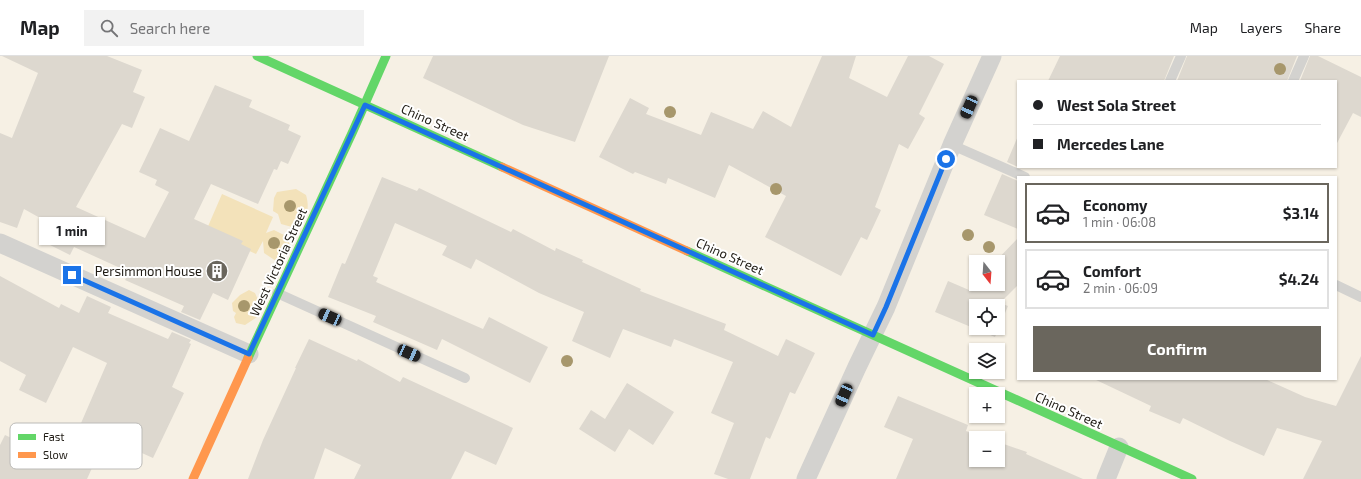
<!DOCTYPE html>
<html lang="en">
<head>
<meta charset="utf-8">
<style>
	:root { --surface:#fff; --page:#f2f2f2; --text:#202124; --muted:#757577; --line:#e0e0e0; --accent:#6a665d }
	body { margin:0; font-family:"Exo 2",sans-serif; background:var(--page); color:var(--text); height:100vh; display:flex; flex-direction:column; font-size:15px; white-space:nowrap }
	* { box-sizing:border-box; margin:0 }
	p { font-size:13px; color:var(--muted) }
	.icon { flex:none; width:22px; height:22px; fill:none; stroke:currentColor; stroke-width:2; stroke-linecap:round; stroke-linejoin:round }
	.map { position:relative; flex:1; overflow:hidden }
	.side { position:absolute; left:1017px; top:120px; width:320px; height:204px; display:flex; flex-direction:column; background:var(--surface); border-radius:0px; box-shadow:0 1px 3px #0004 }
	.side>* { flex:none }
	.guide { position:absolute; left:1017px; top:24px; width:320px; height:88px; border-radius:0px; box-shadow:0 1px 3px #0004; display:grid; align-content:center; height:88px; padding:0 16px; background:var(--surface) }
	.needle { width:26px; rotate:163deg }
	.controls { position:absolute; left:969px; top:199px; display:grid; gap:8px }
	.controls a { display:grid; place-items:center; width:36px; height:36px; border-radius:0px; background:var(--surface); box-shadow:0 1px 3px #0004; font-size:20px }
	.end { position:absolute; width:18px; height:18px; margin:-9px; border:5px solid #1a73e8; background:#fff; box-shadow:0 0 0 2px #fff }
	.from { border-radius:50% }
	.bubble { position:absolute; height:28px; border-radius:0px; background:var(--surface); box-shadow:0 1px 3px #0004; font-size:13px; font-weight:700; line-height:28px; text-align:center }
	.car { position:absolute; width:12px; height:24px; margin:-12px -6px; border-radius:5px; box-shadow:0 0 3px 1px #0007; background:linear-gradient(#222 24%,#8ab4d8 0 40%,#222 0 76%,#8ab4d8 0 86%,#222 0) }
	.guide b { display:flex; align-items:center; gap:14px; height:38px; font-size:15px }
	.guide b+b { border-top:1px solid var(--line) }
	.guide i { width:10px; height:10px; background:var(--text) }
	ul { padding:7px 0 0; list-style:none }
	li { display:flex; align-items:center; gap:12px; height:60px; margin:0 8px 6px; padding:0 8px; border:2px solid var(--line); border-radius:0px }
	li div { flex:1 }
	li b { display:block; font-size:15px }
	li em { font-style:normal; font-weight:700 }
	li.current { border-color:var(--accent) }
	li>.icon { width:36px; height:36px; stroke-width:1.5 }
	.action { display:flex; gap:8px; margin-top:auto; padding:8px 16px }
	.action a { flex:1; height:46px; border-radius:0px; background:var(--accent); color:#fff; font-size:16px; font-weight:700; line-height:46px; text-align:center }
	header { display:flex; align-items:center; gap:24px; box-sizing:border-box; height:56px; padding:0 20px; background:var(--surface); border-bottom:1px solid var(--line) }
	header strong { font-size:19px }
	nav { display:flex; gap:22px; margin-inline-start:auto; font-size:14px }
	.search { width:280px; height:36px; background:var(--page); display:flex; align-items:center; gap:10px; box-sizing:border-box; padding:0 14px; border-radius:0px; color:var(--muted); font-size:15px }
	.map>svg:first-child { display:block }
	.green { fill:#f3e2ba }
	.building { fill:#ddd8cf; fill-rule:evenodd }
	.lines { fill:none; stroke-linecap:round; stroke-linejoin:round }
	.lane { stroke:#d3d2cf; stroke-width:10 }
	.street { stroke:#d3d2cf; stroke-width:19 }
	.fast { stroke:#63d668; stroke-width:9 }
	.slow { stroke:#ff974d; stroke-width:9 }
	.tree { fill:#a7976c }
	.route { stroke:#1a73e8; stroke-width:5 }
	.labels { text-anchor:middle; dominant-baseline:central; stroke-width:4; stroke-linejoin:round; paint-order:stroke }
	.street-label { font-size:13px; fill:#1f1b14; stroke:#fff }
	.poi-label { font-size:13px; fill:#1f1b14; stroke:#fff; text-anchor:end }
	.key { fill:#fff; stroke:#bcbbb8; stroke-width:1 }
	.key-label { font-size:11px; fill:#1f1b14 }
</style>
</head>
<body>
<header>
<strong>Map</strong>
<div class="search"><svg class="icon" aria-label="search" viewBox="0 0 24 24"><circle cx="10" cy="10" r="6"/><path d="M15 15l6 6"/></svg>Search here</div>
<nav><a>Map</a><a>Layers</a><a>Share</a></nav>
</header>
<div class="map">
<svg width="1361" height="423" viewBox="0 0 1361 423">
	<rect width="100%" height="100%" fill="#f6f0e4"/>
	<g class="green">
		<path d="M296,133l10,6c5,17 -1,23 -14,32l-11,-3 -3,-10 -5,-3 1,-13 3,-6z"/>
		<path d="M222,138l51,23 -7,16 8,-3 14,7 2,10 -5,10h-5l-4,4 -12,-8 -1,-12 -7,13 -50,-23z"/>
		<path d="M249,234l6,3 4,9 -1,4 2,9 -15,10 -9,-2 -2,-6 2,-4 -3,-2 -1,-8 8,-8z"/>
	</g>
	<g class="building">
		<path d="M2,0h105l35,14 -9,22 12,5 -13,31 -10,-4 -46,83 69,31 24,-46 -14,-7 2,-5 -18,-8 21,-44 29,13 26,-56 37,15 -3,7 41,18 -2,5 13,6 -13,28 -7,-3 -4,9 -3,-1 -16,35 -47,-20 -17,35 49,22 -2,3 10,5 -23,51 -15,-7 -13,27 -19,-8 3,-6 -59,-26 4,-8 -55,-25 -4,8 -20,-10 8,-17 -34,-19 -7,19 -17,-6v-89l12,5 26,-65z"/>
		<path d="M433,0h176l-34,86 -52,-17 -100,-47z"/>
		<path d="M822,0h34l-7,22 38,19 21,-41h21l15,8 -25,50 6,4 -17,31 -9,-5 -24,63 6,3 -14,30 -6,-3 -20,39 -76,-39 21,-41 -57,-31 -14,33 -47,-20 -2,6 -31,-12 -2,2 -34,-17 31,-59 19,10 -3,6 55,21 10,-23 42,17 10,-18 28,16z"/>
		<path d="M1060,0h114l-10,25h-116z"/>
		<path d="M1187,0h110l-10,25h-110z"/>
		<path d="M1310,0h8l43,21v40l-8,-4 -17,32v-64h-36z"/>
		<path d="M1018,80v31l-11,-5z"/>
		<path d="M1002,118l16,7v48l-34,-14z"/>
		<path d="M382,121l35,14 2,-3 92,44 2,-3 42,22 1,-3 27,12 -1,2 59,27 -1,2 86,33 -2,6 54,26 8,-17 29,14 -20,41 -5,-2 -20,47 -4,-2 -16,42h-22l-14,-5 20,-51 -23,-10 22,-51 -59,-23 -3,8 -48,-18 -13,29 -38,-17 12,-29 -45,-19 -63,-34 -5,10 -29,-14 5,-9 -52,-23 -22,53 5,2 -2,4 107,47 6,-12 59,30 -18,36 -88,-44 -5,11 -64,-28 3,-6 -48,-19 14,-34 3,1z"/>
		<path d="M1018,182v47l-18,18 8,3 -13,31 -60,-25 13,-31 21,9 7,-8v2h22v-22h-3zM976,250h22v22h-22z"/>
		<path d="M0,220l59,32 2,-4 18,9 8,-17 24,11 -3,6 60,26 4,-7 19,8 -2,3 2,1 -19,43 12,6 -31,65 -47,-21 -19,42h-87v-34l5,-10 17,8 9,-18 41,19 35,-81 -34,-16 -27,56 -27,-13 7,-15 -26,-14z"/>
		<path d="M309,283l48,22 1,-2 42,23 3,-5 110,51 -17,37 -31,-14 -14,28h-97l7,-14 -36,-17 -11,31h-66l15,-39 33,-72h-1z"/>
		<path d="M1361,300v123h-58l19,-38 -45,-13 -13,28 -34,-15 -47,-23 -3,6 -31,-13 2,-5 -57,-27h171l40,18 31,9z"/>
		<path d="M627,327l47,29 -21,33 -24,-16 -14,23 -36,-23 12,-19 14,9z"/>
		<path d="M898,340l70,29 -2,6 20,7h-10v22h22v-18l29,10 -1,2 57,25h-187l17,-40 -29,-12z"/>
	</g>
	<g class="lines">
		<g class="lane">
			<path d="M1170,25l11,-25"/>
			<path d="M1293,25l11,-25"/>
			<path d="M952,89l73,32"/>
			<path d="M1336,229l25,12"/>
			<path d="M277,237l188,85"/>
		</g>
		<g class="street">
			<path d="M0,187l249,111"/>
			<path d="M806,423l51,-112 29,-60 66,-162 40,-89"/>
			<path d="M1106,423l13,-32"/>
		</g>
		<g class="fast">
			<path d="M257,0l245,111"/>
			<path d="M687,195l505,228"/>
			<path d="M248,302l105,-227 33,-75"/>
		</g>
		<g class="slow">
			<path d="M502,111l185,84"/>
			<path d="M193,423l55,-121"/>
		</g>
	</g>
	<g class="tree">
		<circle cx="1280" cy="13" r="6"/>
		<circle cx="670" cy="56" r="6"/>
		<circle cx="776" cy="133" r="6"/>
		<circle cx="290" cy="150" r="6"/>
		<circle cx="968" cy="179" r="6"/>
		<circle cx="274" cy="187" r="6"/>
		<circle cx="989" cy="191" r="6"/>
		<circle cx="244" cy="250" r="6"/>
		<circle cx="567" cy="305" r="6"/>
	</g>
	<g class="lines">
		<path class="route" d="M72,219l177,79 116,-249 508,230 13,-28 60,-148"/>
	</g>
	<defs>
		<g id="building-disc" transform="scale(1.15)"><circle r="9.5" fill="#6a665d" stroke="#fff"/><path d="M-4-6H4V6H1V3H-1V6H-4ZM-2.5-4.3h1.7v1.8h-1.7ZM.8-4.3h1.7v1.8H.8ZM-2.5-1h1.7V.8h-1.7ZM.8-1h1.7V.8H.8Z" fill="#fff"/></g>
	</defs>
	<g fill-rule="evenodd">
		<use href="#building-disc" x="217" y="215"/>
	</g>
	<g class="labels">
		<g class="street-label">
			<text transform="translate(435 66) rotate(24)">Chino Street</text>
			<text transform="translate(730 200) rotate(24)">Chino Street</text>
			<text transform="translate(278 206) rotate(-65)">West Victoria Street</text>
			<text transform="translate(1069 354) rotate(24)">Chino Street</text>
		</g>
		<g class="poi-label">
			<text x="202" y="215">Persimmon House</text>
		</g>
	</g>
	<rect x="10" y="367" width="132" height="46" rx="6" class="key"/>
	<rect x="18" y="378" width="18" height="6" fill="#63d668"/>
	<rect x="18" y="396" width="18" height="6" fill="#ff974d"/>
	<g class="key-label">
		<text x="43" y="385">Fast</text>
		<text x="43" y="403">Slow</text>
	</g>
</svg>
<div class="controls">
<a><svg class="needle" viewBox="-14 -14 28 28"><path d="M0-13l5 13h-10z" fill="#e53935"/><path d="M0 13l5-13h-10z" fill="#757577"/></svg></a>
<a><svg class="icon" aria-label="locate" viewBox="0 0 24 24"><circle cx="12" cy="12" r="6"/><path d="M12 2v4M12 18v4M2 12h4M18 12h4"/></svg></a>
<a><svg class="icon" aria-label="layers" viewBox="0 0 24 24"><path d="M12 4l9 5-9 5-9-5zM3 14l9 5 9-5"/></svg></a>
<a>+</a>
<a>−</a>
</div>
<i class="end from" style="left:946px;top:103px"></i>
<i class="end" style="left:72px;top:219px"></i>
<div class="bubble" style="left:39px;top:161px;width:66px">1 min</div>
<i class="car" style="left:969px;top:51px;rotate:204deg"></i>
<i class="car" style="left:330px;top:261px;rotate:294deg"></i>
<i class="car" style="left:409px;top:297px;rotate:114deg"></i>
<i class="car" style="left:844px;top:339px;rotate:204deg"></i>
<div class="guide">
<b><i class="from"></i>West Sola Street</b>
<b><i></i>Mercedes Lane</b>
</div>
<section class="side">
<ul>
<li class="current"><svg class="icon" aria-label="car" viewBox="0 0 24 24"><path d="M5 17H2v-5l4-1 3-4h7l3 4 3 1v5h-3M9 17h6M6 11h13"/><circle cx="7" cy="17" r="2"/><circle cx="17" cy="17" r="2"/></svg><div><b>Economy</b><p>1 min · 06:08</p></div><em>$3.14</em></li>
<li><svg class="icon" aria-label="car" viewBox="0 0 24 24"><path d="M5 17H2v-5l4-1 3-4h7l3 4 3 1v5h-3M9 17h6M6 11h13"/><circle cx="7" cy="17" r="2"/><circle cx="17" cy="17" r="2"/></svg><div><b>Comfort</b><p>2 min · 06:09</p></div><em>$4.24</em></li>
</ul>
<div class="action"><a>Confirm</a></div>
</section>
</div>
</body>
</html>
